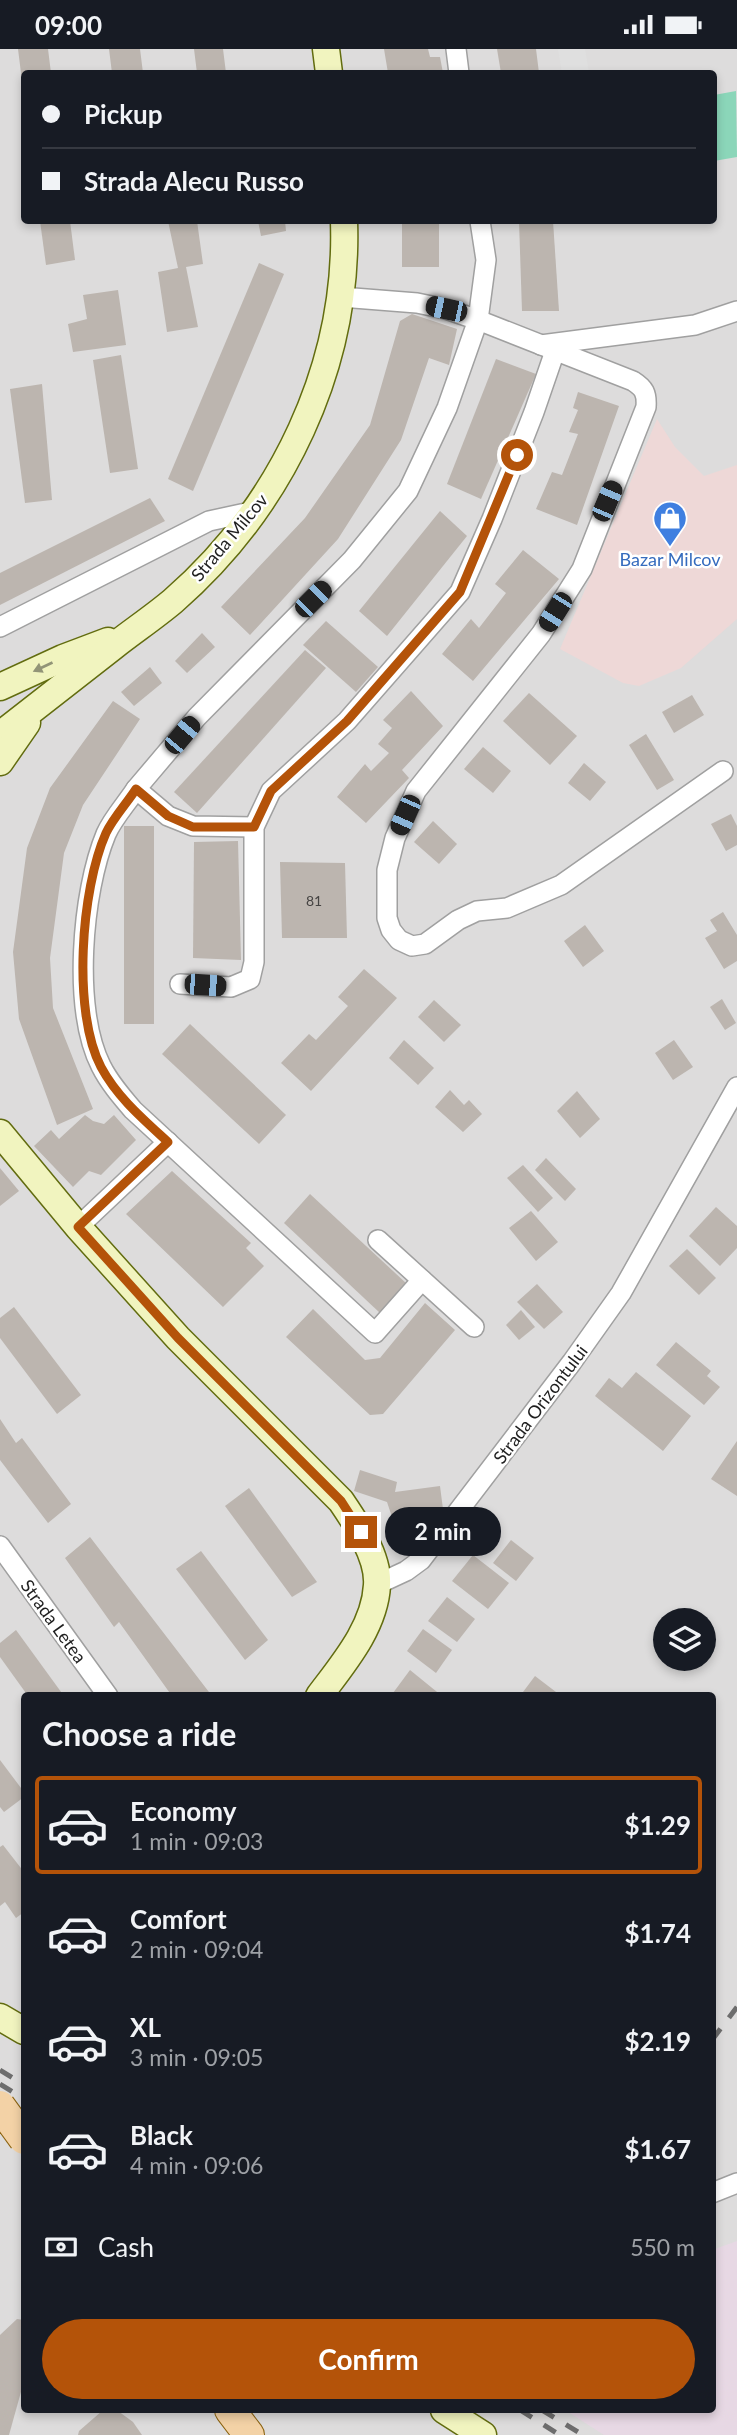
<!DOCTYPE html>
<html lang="en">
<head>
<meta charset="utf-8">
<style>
	:root { --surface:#171b24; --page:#242831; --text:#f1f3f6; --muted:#9ea1a6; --line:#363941; --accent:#b45309 }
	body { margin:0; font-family:Lato,sans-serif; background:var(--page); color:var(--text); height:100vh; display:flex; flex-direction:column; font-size:26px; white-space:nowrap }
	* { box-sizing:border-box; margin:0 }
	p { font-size:23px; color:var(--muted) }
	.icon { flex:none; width:38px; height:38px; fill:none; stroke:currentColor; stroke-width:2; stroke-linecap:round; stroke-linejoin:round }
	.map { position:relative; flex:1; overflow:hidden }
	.sheet { position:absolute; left:21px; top:1643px; width:695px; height:721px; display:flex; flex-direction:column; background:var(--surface); border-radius:7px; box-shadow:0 4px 10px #0003 }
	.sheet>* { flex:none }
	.guide { position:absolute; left:21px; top:21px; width:696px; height:154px; border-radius:7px; box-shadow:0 4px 10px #0003; display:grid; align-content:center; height:154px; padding:0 21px; background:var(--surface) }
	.tools { position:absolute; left:653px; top:1559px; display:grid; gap:14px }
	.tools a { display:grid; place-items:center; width:63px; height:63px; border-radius:50%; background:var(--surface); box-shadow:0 4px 10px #0003; font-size:35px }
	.end { position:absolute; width:32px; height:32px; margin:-16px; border:9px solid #b45309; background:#fff; box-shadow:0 0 0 4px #fff }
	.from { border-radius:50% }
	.bubble { position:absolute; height:49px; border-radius:24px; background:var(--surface); box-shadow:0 4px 10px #0003; font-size:23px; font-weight:700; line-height:49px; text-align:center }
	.car { position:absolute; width:21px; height:42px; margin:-21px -10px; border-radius:9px; box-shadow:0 0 5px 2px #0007; background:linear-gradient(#222 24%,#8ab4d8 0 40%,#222 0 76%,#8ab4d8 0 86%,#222 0) }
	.guide b { display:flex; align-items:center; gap:24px; height:66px; font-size:26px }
	.guide b+b { border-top:2px solid var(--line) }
	.guide i { width:18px; height:18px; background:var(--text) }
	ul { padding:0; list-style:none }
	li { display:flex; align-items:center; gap:21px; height:98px; margin:0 14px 10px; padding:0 7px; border:4px solid transparent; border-radius:7px }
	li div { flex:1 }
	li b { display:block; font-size:26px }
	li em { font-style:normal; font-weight:700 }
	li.on { border-color:var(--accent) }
	li>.icon { width:63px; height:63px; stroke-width:1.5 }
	h2 { padding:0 21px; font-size:32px; line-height:84px }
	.pay { display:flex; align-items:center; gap:18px; height:77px; padding:0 21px; font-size:26px }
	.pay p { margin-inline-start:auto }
	.button { display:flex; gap:14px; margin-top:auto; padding:14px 21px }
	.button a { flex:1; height:80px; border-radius:42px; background:var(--accent); color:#fff; font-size:28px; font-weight:700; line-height:80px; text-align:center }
	.status { display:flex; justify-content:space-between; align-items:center; height:49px; padding:0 35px; background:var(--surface); direction:ltr }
	.status svg { height:19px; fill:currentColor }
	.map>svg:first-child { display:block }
	.residential { fill:#dddcdc; fill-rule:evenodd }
	.commercial { fill:#eed8d7 }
	.industrial { fill:#e7d8e4 }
	.pitch { fill:#8bd6b9 }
	.parking { fill:#dfdfdf }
	.building { fill:#bcb5af }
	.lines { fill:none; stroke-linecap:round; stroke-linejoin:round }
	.street-casing { stroke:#a0a0a0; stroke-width:22 }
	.secondary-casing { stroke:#626c0f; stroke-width:29 }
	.primary-casing { stroke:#8b620e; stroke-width:32 }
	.street { stroke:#fff; stroke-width:19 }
	.secondary { stroke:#f1f4bf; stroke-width:26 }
	.primary { stroke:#f3d2a6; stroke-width:30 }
	.rail { stroke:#6d6d6d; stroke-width:5; stroke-dasharray:14 14; stroke-linecap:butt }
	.primary-bridge-casing { stroke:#8b620e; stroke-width:32; stroke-linecap:butt }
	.primary-bridge { stroke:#f3d2a6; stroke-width:30 }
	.oneway { fill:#929477 }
	.route { stroke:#b45309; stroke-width:9 }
	.labels { text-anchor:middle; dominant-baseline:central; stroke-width:5; stroke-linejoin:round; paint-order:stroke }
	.number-label { font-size:14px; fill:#464443 }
	.street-label { font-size:18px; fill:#1f1f1f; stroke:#fff }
	.shop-label { font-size:18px; fill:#366cbe; stroke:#fff }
</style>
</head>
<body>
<div class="status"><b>09:00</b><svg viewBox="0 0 49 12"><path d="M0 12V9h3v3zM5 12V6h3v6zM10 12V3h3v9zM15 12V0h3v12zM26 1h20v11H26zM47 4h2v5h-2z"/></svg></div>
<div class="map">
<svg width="737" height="2386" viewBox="0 0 737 2386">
	<rect width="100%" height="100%" fill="#efece6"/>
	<path class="residential" d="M0,0h737v2386h-737zM24,24h690v148h-690zM665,1572h39v38h-39zM24,1647h688v714h-688z"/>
	<path class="commercial" d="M657,370l18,28 29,29 33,-11v154l-56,49 -42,18 -16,-3 -63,-34z"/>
	<path class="industrial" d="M737,2192v194h-133l-39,-25h147v-160z"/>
	<path class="pitch" d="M736,42l1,66 -23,4v-66z"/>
	<path class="parking" d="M558,0h27l4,24h-27z"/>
	<g class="building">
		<path d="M18,0h30l3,24h-27l-1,16z"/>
		<path d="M109,0h31l3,24h-31z"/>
		<path d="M194,0h29l3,24h-29z"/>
		<path d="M384,0h44l2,8h10l3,16h-55z"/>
		<path d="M497,0h39l3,24h-38z"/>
		<path d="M40,172h30l5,39 -29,5z"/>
		<path d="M168,172h29l6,43 -17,3 12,60 -31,5 -9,-60 20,-4z"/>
		<path d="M258,172h27l1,10 -25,5z"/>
		<rect x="402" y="172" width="37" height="46"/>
		<path d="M519,172h34l6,90h-37z"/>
		<path d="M259,214l25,11 -91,217 -25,-12z"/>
		<path d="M118,241l8,55 -53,7 -5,-28 19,-5 -4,-24z"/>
		<path d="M412,265l45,15 -8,36 -20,-7 -28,82 -63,99 -88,96 -29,-28 84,-89 65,-93 30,-104z"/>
		<path d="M121,306l17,114 -28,4 -17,-113z"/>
		<path d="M496,310l40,15 -55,125 -34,-15z"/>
		<path d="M42,335l10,116 -27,3 -15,-114z"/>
		<path d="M578,343l41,14 -42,119 -41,-16 16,-37 10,3 16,-41 -9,-2 9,-22 -5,-2z"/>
		<path d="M150,449l15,23 -165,84v-32z"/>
		<path d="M440,462l27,25 -80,100 -28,-25z"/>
		<path d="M523,501l36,29 -86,102 -31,-27 29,-35 8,9 27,-35 -11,-9z"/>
		<path d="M326,572l52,46 -22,25 -53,-47z"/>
		<path d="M202,584l13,14 -28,26 -12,-12z"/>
		<path d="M305,601l21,18 -129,145 -23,-21z"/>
		<path d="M150,618l12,16 -28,23 -13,-14z"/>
		<path d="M411,642l32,35 -41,44 7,8 -43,45 -29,-26 28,-33 6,7 18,-18 -11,-9 14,-16 -9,-8z"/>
		<path d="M529,644l48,43 -27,29 -47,-44z"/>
		<path d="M692,646l12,20 -30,18 -12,-21z"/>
		<path d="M113,652l27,18 -57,86 -19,48 -14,105 3,50 40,101 -36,16 -38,-106 -6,-67 14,-104 23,-60z"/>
		<path d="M646,685l28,46 -17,10 -28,-45z"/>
		<path d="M483,698l28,24 -18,22 -29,-24z"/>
		<path d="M584,714l22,19 -16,19 -22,-18z"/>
		<path d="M731,765l6,12v19l-11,6 -15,-27z"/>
		<path d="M433,772l24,23 -18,20 -25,-22z"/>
		<rect x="124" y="777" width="30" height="198"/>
		<path d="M238,792l3,119 -48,-2 1,-116z"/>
		<path d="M280,813l65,1 2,75h-65z"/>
		<path d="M723,863l14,23v26l-13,8 -19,-31 12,-7 -7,-11z"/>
		<path d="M585,876l19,26 -21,16 -19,-26z"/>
		<path d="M364,920l33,29 -86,93 -30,-28 28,-29 7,6 32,-34 -10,-9z"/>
		<path d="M722,950l14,24 -11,7 -15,-23z"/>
		<path d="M434,951l27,25 -17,17 -26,-25z"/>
		<path d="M190,975l96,91 -27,29 -97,-90z"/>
		<path d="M404,991l30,28 -16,17 -29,-27z"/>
		<path d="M674,991l19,27 -20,13 -18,-27z"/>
		<path d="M450,1041l14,15 5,-5 13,14 -19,18 -28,-25z"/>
		<path d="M577,1042l23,28 -20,19 -23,-27z"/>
		<path d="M85,1066l8,6 11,3 10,-9 22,25 -35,35 -12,-4 -16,16 -39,-41 17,-16 8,9z"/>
		<path d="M546,1109l30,31 -11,12 -30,-31z"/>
		<path d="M523,1116l30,33 -15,14 -31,-34z"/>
		<path d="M0,1119l19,23 -19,15z"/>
		<path d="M172,1122l79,72 -5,5 18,18 -41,41 -97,-93z"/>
		<path d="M310,1145l97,90 -27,29 -96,-90z"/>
		<path d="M716,1158l21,19v22l-17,18 -31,-30z"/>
		<path d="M531,1162l27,31 -22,19 -27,-33z"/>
		<path d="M687,1200l29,29 -17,17 -30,-29z"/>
		<path d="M537,1235l26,28 -19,17 -27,-27z"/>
		<path d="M425,1254l30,27 -72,84 -13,1 -84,-78 27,-28 52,51 15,-2z"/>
		<path d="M14,1258l67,88 -24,19 -57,-76v-20z"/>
		<path d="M521,1261l14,17 -16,13 -13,-15z"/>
		<path d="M676,1293l35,29 -4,5 13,11 -16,18 -48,-40z"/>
		<path d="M636,1323l55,44 -28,35 -68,-55 14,-18 13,10z"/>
		<path d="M0,1370l16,24 6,-5 49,66 -23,19 -48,-63z"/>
		<path d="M737,1392v55l-26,-17z"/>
		<path d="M360,1421l37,12 -2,10 45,-6 4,31 -8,2 1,8 -40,5 -10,-30 -33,-11z"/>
		<path d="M249,1439l68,94 -25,15 -67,-91z"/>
		<path d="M90,1488l122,159h-40l-53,-74 -5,5 -49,-69z"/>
		<path d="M511,1491l23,18 -18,23 -23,-18z"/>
		<path d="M201,1502l67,89 -23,20 -69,-91z"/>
		<path d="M473,1506l36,28 -21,26 -36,-28z"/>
		<path d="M447,1548l28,22 -18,23 -29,-21z"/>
		<path d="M423,1580l29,21 -16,23 -29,-22z"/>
		<path d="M16,1581l48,66h-36l-28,-39v-14z"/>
		<path d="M410,1621l32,26h-45l-4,-3z"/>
		<path d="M535,1627l21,16 -3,4h-33z"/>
		<path d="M0,1711l24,32v5l-20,15 -4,-5z"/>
		<path d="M3,1796l21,27v40l-8,6 -11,-16 -5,4v-59z"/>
		<path d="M17,2270l7,1v61l-15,54h-9v-100z"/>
		<path d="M102,2362h16l15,11 9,13h-64l1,-4z"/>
	</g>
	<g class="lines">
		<g class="street-casing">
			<g id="street">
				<path d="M456,0l3,24"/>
				<path d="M341,248l76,6 29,6 32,11 155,61c11,7 14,12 13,26l-64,162 -41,65 -125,157 -21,47 -8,32v48l4,12 8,10 13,6 13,-2 33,-24 19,-9 30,-3 54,-23 162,-114"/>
				<path d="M541,296l154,-20 42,-14"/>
				<path d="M0,578l209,-106 46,-10"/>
				<path d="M136,740c-9,14 -23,29 -30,45 -24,58 -34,175 -5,232 8,16 20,30 32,44l242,223 47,-53"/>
				<path d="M254,778l-61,-1 -25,-10 -32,-27 61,-72 155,-157 56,-69 39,-83 31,-88 8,-60 -6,-39"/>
				<path d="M180,935l51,3 19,-8 4,-17v-135l17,-36 76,-70 113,-129 32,-73 42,-107 21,-61"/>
				<path d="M78,1178l90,-85"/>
				<path d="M378,1191l96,87"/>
				<path d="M0,1497l108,150"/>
				<path d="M378,1535l28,-13 15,-11 151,-198 49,-69 116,-206"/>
				<path d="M712,2144l25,-10"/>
			</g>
		</g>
		<g class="secondary-casing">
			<g id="secondary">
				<path d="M326,0l3,24"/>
				<path d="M0,638l63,-29 45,-17"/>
				<path d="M0,686c38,-30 76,-59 114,-89 19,-15 40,-29 59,-45 109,-95 176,-235 171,-380"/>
				<path d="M0,713l27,-39"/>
				<path d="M0,1084l78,94 100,111 163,163c15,22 38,56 36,84 -2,42 -34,79 -58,111"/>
				<path d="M0,1968l24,14"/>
				<path d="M444,2361l39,25"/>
			</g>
		</g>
		<g class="primary-casing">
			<path id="primary" d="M230,2361l19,25"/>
		</g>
		<use href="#street" class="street"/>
		<use href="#secondary" class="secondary"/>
		<use href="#primary" class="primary"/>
		<g class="rail">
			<path d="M712,1991l25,-33"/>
			<path d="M0,2021l24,15"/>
			<path d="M0,2035l24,15"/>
			<path d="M520,2361l40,25"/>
			<path d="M542,2361l41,25"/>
		</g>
		<g class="primary-bridge-casing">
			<path id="primary-bridge" d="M0,2057l24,33"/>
		</g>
		<use href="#primary-bridge" class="primary-bridge"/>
	</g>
	<defs><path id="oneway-solid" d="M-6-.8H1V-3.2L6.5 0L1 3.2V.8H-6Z" transform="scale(1.75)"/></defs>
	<use class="oneway" href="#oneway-solid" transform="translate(43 618) rotate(155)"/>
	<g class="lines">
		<path class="route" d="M361,1483l-20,-31 -163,-163 -100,-111 90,-85c-25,-23 -51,-45 -67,-75 -29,-55 -20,-178 5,-234 7,-15 21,-30 30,-44l32,27 25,11h61l17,-36 76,-70 113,-129 57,-137"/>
	</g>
	<defs>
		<g id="shop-pin" transform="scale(1.75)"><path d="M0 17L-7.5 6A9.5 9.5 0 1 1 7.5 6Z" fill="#3f7fe0" stroke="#fff"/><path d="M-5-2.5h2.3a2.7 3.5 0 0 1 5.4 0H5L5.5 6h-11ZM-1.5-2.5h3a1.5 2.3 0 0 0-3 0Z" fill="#fff"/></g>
	</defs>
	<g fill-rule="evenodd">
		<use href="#shop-pin" x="670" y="469"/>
	</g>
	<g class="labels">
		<g class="number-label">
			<text x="314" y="851">81</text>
		</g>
		<g class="street-label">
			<text transform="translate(229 488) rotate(-50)">Strada Milcov</text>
			<text transform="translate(540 1355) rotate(-53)">Strada Orizontului</text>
			<text transform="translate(54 1572) rotate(54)">Strada Letea</text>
		</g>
		<g class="shop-label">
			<text x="670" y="510">Bazar Milcov</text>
		</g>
	</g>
</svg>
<div class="tools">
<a><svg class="icon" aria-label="layers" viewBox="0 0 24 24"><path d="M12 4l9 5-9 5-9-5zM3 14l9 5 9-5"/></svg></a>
</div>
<i class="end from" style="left:517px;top:406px"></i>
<i class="end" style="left:361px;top:1483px"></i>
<div class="bubble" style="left:385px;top:1458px;width:116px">2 min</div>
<i class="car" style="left:446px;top:260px;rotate:282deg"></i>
<i class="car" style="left:607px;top:452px;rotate:23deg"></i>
<i class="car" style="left:313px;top:550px;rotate:45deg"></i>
<i class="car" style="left:555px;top:563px;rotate:212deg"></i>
<i class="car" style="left:182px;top:686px;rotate:40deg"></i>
<i class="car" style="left:405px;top:766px;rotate:204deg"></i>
<i class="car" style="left:205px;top:936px;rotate:94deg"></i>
<div class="guide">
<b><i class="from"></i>Pickup</b>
<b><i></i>Strada Alecu Russo</b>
</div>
<section class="sheet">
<h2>Choose a ride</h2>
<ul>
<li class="on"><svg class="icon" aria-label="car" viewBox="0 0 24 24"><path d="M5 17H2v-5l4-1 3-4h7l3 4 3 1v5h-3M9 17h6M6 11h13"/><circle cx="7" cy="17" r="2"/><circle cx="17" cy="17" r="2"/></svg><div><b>Economy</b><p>1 min · 09:03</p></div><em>$1.29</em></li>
<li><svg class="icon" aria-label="car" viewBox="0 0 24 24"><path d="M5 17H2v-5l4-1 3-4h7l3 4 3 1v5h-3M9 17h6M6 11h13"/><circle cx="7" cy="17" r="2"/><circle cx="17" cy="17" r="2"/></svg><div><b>Comfort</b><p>2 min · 09:04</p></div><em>$1.74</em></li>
<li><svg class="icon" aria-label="car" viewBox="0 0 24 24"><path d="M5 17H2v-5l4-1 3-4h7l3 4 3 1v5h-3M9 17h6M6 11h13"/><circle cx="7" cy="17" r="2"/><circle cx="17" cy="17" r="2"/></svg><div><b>XL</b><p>3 min · 09:05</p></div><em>$2.19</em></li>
<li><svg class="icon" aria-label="car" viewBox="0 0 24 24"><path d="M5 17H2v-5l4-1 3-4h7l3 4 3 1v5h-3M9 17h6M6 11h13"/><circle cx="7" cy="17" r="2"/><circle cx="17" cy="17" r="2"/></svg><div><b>Black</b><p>4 min · 09:06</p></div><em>$1.67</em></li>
</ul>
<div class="pay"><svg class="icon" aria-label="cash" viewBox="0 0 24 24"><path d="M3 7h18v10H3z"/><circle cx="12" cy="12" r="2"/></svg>Cash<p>550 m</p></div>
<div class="button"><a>Confirm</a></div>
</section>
</div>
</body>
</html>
